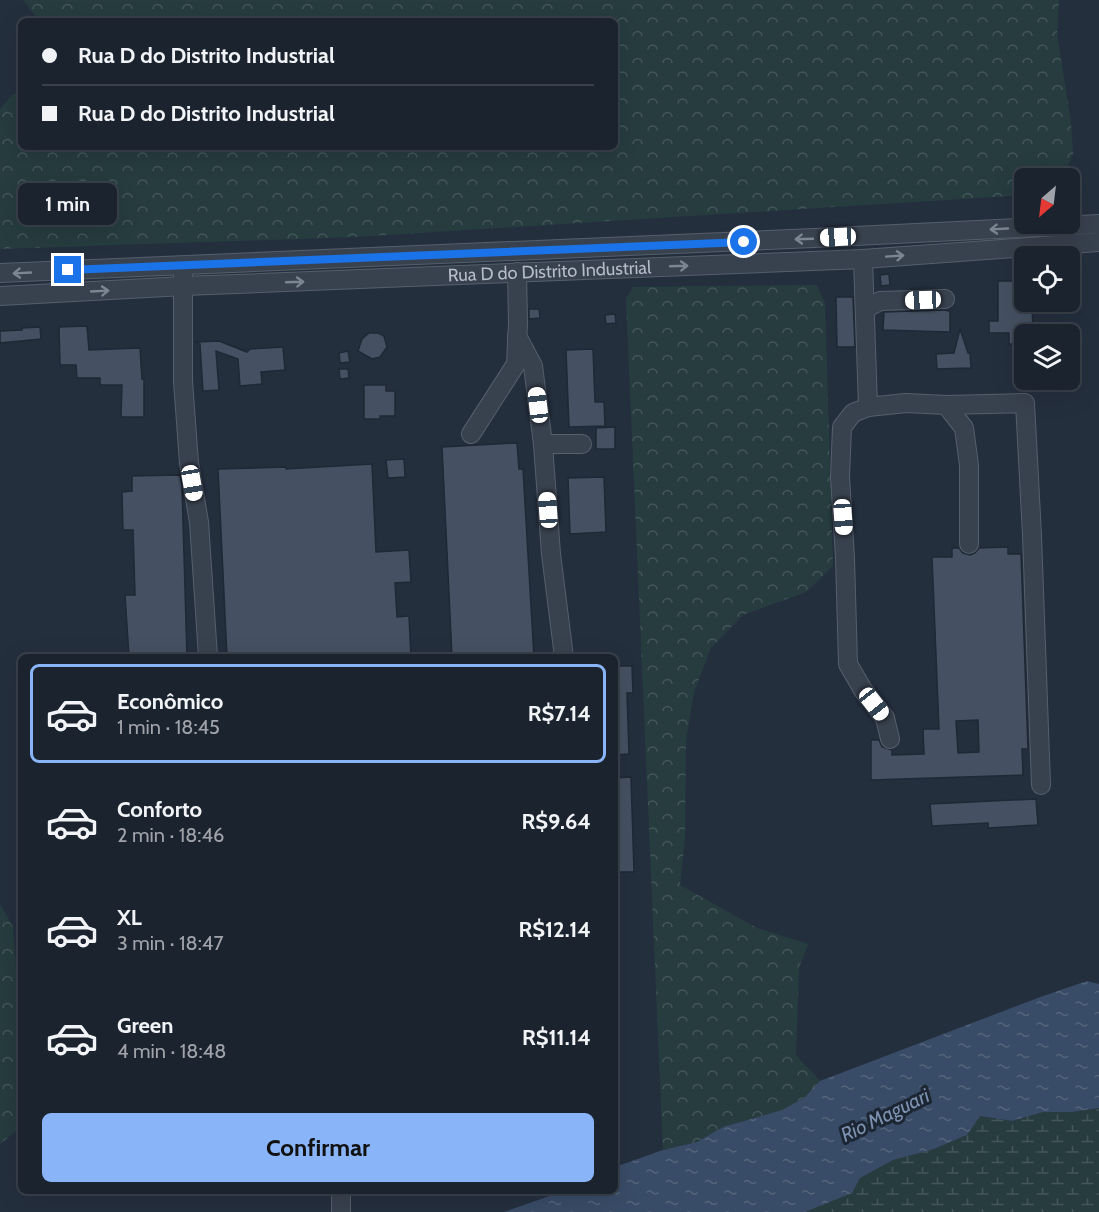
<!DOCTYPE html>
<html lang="pt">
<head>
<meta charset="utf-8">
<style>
	:root { --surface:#1b232e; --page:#242b36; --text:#f1f3f6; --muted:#a0a4aa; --line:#39404a; --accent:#8ab4f8 }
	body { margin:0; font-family:Cabin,sans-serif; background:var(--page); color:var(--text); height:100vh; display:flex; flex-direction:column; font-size:22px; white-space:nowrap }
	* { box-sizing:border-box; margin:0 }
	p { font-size:20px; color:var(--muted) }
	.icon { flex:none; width:33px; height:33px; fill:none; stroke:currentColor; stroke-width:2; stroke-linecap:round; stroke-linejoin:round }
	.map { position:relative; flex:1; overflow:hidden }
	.panel { position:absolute; left:18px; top:654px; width:600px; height:540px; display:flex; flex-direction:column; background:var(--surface); border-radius:9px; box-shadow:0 6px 24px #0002,0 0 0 2px var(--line) }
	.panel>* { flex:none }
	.top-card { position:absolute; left:18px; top:18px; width:600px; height:132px; border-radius:9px; box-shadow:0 6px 24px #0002,0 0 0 2px var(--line); display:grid; align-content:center; height:132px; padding:0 24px; background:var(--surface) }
	.needle { width:39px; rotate:208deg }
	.controls { position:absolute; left:1014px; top:168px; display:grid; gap:12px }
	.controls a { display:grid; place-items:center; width:66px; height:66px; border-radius:9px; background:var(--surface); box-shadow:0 6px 24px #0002,0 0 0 2px var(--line); font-size:30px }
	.end { position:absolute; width:27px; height:27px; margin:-14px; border:8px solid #1a73e8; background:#fff; box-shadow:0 0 0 3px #fff }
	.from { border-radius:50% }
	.bubble { position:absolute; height:42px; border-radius:9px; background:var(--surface); box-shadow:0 6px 24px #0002,0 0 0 2px var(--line); font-size:20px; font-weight:700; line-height:42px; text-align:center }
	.car { position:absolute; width:18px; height:36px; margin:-18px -9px; border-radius:8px; box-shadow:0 0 4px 2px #0007; background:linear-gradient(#fff 24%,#345 0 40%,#fff 0 76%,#345 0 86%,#fff 0) }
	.top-card b { display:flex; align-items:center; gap:21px; height:57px; font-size:22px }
	.top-card b+b { border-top:2px solid var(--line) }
	.top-card i { width:15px; height:15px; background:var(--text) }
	ul { padding:10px 0 0; list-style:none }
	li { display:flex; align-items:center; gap:18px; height:99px; margin:0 12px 9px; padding:0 12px; border:3px solid transparent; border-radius:9px }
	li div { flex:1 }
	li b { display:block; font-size:22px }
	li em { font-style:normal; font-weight:700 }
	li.current { border-color:var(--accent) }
	li>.icon { width:54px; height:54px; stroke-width:1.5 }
	.button { display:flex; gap:12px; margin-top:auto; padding:12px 24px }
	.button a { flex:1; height:69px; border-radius:9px; background:var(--accent); color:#111; font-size:24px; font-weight:700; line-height:69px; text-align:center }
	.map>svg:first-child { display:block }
	.forest { fill:url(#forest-crowns) }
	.wetland { fill:url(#wetland-marsh) }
	.water { fill:url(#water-ripples) }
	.building { fill:#455162; stroke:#1f2835; stroke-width:1.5; fill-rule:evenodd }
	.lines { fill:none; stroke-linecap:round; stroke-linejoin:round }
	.minor-casing { stroke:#565f6c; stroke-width:20 }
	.minor { stroke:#38414e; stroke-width:18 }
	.oneway { stroke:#7c8592 }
	.route { stroke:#1a73e8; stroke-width:8 }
	.labels { text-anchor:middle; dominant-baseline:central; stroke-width:6; stroke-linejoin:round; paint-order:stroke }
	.street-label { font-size:18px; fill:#b4bcc9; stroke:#1d2633 }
	.water-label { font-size:20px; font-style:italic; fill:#7c92b1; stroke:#1d2633 }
</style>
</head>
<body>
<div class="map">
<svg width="1099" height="1212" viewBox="0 0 1099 1212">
	<defs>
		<pattern id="forest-crowns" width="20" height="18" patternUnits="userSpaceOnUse" patternTransform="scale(1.5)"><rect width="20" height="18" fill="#263c3f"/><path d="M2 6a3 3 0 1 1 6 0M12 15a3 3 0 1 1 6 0" fill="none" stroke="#435659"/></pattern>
		<pattern id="wetland-marsh" width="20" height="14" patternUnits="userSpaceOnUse" patternTransform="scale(1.5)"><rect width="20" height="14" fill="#263c3f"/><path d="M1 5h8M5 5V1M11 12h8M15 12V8" fill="none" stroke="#435659"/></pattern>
		<pattern id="water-ripples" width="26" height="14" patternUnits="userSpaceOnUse" patternTransform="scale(1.5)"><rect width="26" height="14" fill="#394c67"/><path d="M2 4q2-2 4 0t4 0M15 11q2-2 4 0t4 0" fill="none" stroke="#53647b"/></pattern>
	</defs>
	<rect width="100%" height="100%" fill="#242f3e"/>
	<g class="forest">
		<path d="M23,0h1036l-2,34 14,88 2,32 -11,24h-38v17l-669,42 -355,12v-140l11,-13 10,-6v57h594v-126h-576z"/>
		<path d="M817,285l8,18 8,263 -27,26 -63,23 -32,33 -17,44 -8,49 -1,98 -5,46 77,43 51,16 -9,24 -3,87 24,26 -16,17 -22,12 -59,17 -26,15 -34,8 -37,-851 7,-12z"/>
		<path d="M0,904l13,23 8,106v94l-21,17z"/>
	</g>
	<path class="wetland" d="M1099,1108v104h-294l16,-8 39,-26 33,-18 38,-10 36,-15 12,-19 33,5 31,-9h29z"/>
	<path class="water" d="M1087,981l12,3v124l-27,4h-29l-31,9 -32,-5 -13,19 -36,15 -38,10 -33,18 -8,15 -47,19h-301l60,-21h51v-24l48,-17 34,-8 26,-15 59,-17 22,-12 16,-17 223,-85z"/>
	<g class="building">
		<path d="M889,274l1,11 -9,1 -1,-11z"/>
		<path d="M998,281h26v21h8l1,31h-8l-1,11h-15v-11h-20v-12h9z"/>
		<path d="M836,297h17l2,50h-18z"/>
		<path d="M529,309h10l1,9 -11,1z"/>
		<path d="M943,310l7,1v21l-67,-2 1,-18z"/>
		<path d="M615,314l1,9 -10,1 -1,-9z"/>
		<path d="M87,326l2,24 51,-2 2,31h2v38h-23l1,-32h-22v-7h-23l-1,-13h-16l-1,-38z"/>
		<path d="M40,327l1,12 -41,4v-12l22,-1v-2z"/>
		<path d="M960,329l8,24h2l1,15 -34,1 -1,-15 18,-1z"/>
		<path d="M369,333h9l6,3 3,11 -7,10 -8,2 -14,-8 4,-12z"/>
		<path d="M219,341l28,11 3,-3 33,-2 2,23 -24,2 1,12 -22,2 -2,-27 -22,-8 3,39 -16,1 -3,-47 -4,-2z"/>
		<path d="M593,349l2,53h9l1,24 -36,1 -3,-77z"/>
		<path d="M348,351l2,11 -10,1 -1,-10z"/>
		<path d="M339,369h9l1,9 -9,1z"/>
		<path d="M364,385h22v6h9v25h-15v3h-16z"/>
		<path d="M615,427v22h-19v-21z"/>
		<path d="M517,443l2,26h4l11,188h-82l-10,-210z"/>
		<path d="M404,459l1,18 -17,1 -2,-18z"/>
		<path d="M372,464l4,88 33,-2 2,32 -16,1 2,34 12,-1 2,41h-184l-9,-188 68,-2v2z"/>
		<path d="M180,475l2,12 5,170h-58l-4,-62h10l-2,-65h-10l-1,-38 10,-1v-15z"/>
		<path d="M604,477l2,55 -36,2 -2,-56z"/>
		<path d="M1008,547v7h13l7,195h-6l1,26 -152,5v-40h8l3,7 10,3v5l32,-1 -1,-25h16l-7,-172h20v-9h7l4,5 7,2 5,-2 4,-5zM978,720l1,32 -21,1 -2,-32z"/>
		<path d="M615,666h17l1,27h-6l2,61 -14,1z"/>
		<path d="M631,777l3,95h-16l-3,-94z"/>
		<path d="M1036,799l2,26 -50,3v-5l-56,3 -2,-22z"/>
	</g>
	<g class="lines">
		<g class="minor-casing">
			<g id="minor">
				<path d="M863,259l5,148 38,-4 40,2 18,23 5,37v79"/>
				<path d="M0,273l814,-35 285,-14"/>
				<path d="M183,276v105l6,82 10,59 9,135"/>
				<path id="s1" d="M0,296l184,-10 679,-27 236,-17"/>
				<path d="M865,309l15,-8 65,-2"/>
				<path d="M517,336l16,30 10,78 8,110 13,103"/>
				<path d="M946,405l79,-2 7,132 9,250"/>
				<path d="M868,407l-15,6 -11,14 -2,50 5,81 3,106 15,26 22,28 5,21"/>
				<path d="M471,434l45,-70 2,-41 -1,-51"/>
				<path d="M543,444h39"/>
				<path d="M341,1212v-21"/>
			</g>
		</g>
		<use href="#minor" class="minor"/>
	</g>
	<defs><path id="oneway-shaft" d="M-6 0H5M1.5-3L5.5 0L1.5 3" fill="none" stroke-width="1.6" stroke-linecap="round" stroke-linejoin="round" transform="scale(1.5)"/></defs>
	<g class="oneway">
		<use href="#oneway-shaft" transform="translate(999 229) rotate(177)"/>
		<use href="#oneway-shaft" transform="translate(804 239) rotate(178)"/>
		<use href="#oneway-shaft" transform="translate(895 256) rotate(-4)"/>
		<use href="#oneway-shaft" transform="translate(679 266) rotate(-2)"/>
		<use href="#oneway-shaft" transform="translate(22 273) rotate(177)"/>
		<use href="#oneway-shaft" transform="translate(295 282) rotate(-2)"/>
		<use href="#oneway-shaft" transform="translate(100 291) rotate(-3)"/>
	</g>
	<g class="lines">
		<path class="route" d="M68,270l676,-28"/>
	</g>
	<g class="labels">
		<g class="street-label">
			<text stroke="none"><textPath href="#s1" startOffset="550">Rua D do Distrito Industrial</textPath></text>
		</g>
		<g class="water-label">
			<text transform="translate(885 1115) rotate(-26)">Rio Maguari</text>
		</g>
	</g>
</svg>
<div class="controls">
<a><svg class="needle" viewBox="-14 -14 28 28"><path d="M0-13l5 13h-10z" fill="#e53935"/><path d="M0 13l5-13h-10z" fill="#a0a4aa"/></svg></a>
<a><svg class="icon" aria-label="locate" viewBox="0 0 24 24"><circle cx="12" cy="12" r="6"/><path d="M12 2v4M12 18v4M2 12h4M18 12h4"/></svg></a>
<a><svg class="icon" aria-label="layers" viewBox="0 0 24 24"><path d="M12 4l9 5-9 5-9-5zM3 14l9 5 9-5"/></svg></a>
</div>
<i class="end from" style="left:744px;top:242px"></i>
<i class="end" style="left:68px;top:270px"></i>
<div class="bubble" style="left:18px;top:183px;width:99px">1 min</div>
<i class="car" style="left:838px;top:237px;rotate:267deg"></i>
<i class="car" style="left:923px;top:300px;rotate:268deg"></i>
<i class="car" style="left:538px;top:405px;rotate:353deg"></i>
<i class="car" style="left:192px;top:483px;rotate:170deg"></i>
<i class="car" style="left:548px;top:510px;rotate:356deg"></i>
<i class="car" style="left:843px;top:517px;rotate:176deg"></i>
<i class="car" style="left:874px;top:704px;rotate:142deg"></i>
<div class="top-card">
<b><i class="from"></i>Rua D do Distrito Industrial</b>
<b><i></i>Rua D do Distrito Industrial</b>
</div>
<section class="panel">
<ul>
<li class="current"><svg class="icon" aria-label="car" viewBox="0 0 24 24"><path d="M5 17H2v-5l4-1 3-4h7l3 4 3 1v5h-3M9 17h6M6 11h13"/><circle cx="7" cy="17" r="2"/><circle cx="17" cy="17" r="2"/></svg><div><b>Econômico</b><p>1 min · 18:45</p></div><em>R$7.14</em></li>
<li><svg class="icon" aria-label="car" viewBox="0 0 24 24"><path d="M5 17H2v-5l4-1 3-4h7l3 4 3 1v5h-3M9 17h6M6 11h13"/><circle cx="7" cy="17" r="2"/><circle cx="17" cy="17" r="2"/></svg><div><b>Conforto</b><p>2 min · 18:46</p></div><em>R$9.64</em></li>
<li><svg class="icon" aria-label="car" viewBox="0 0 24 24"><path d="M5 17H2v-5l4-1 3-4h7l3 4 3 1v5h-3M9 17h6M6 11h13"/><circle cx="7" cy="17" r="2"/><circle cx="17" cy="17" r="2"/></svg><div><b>XL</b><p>3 min · 18:47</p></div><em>R$12.14</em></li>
<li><svg class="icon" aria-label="car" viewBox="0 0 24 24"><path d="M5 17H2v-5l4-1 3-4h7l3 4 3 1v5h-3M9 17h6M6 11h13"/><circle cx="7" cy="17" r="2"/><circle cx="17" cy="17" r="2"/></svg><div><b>Green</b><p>4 min · 18:48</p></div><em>R$11.14</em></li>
</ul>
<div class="button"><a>Confirmar</a></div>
</section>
</div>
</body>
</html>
